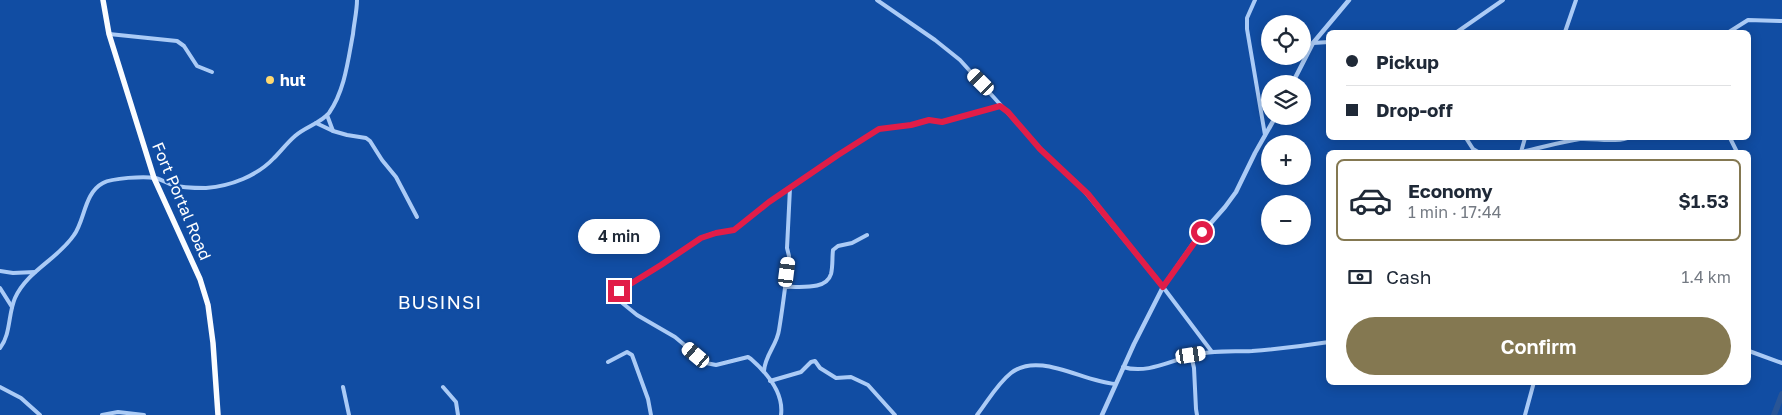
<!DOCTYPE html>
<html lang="en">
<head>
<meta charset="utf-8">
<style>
	:root { --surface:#fff; --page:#f2f2f3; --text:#1f2937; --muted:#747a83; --line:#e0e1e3; --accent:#847851 }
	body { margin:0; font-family:"Golos Text",sans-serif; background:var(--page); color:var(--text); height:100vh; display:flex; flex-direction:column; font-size:19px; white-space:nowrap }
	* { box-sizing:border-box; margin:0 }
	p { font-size:16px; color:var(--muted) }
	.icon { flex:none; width:28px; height:28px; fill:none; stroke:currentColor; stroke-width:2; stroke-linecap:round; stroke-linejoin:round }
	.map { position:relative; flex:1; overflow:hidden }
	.sheet { position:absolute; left:1326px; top:150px; width:425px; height:235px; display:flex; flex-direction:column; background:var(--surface); border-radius:8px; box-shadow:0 2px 12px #0003 }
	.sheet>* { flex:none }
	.banner { position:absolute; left:1326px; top:30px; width:425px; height:110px; border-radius:8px; box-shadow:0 2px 12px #0003; display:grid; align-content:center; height:110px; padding:0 20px; background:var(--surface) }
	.controls { position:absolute; left:1261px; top:15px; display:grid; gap:10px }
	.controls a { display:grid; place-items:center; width:50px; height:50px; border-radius:50%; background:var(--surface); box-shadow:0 2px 12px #0003; font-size:25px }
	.end { position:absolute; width:22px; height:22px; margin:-11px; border:6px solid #e11d48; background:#fff; box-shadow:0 0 0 2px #fff }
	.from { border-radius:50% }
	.bubble { position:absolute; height:35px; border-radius:18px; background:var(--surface); box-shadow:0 2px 12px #0003; font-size:16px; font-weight:600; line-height:35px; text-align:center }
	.car { position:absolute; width:15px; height:30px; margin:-15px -8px; border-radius:6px; box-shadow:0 0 4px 1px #0007; background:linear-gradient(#fff 24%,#345 0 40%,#fff 0 76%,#345 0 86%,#fff 0) }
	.banner b { display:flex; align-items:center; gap:18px; height:48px; font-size:19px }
	.banner b+b { border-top:1px solid var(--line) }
	.banner i { width:12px; height:12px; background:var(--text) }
	ul { padding:9px 0 0; list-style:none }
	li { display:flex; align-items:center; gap:15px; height:82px; margin:0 10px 8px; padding:0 10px; border:2px solid transparent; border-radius:8px }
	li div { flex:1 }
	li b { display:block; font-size:19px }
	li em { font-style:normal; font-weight:600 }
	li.selected { border-color:var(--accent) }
	li>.icon { width:45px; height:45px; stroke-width:1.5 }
	.pay { display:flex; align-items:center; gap:12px; height:55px; padding:0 20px; font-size:19px }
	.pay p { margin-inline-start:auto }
	.action { display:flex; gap:10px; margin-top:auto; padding:10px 20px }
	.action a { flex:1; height:58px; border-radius:30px; background:var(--accent); color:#fff; font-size:20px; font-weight:600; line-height:58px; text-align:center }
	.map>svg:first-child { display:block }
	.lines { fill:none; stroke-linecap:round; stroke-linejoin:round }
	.river { stroke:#295596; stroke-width:6 }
	.minor { stroke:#abcbf6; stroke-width:4 }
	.tertiary { stroke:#abcbf6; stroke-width:4.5 }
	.primary { stroke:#fafcff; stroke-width:5.5 }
	.route { stroke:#e11d48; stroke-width:6 }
	.poi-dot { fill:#ffd970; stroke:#114da3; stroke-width:2 }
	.labels { text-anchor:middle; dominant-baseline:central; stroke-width:4.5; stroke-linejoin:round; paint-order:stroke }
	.poi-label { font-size:16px; font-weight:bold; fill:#fff; stroke:#114da3; text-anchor:start }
	.street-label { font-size:16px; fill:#fff; stroke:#114da3 }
	.quarter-label { font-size:19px; letter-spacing:1px; fill:#fff; stroke:#114da3 }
</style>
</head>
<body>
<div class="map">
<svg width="1782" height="415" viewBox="0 0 1782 415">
	<rect width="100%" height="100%" fill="#114da3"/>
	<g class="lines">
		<path class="river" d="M1774,415l8,-21"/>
		<g class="minor">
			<path d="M877,0l58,40 25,20 85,94 36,33 82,100 49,65"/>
			<path d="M1255,0l-8,18v11l18,106"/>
			<path d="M1457,32l46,-32"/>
			<path d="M1565,32l11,-32"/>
			<path d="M1729,32l19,-12 34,1"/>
			<path d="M109,34l68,7 7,5 13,20 15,6"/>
			<path d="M1313,43l16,-1"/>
			<path d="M327,115l6,16"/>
			<path d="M316,123l17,8 14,4 19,3 4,3 12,19 14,17 21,40"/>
			<path d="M1466,138l7,11 5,3"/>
			<path d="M1730,138l7,14"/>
			<path d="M1521,152c19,-4 39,-10 59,-13 15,-1 33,4 47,-1"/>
			<path d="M1521,152l4,-14"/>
			<path d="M0,271l13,2 22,-1"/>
			<path d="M785,287c14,-1 41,4 46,-13 2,-8 1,-16 2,-24l5,-4 14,-3 15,-8"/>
			<path d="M0,288l12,19"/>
			<path d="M0,348c11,-14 8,-34 15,-50 12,-27 43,-39 59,-63 11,-15 10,-42 29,-52 9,-5 41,-7 52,-5 6,1 12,5 17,7 10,3 24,3 34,3 25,-2 51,-12 68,-30 7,-7 13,-15 21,-22 10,-9 26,-13 34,-23 16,-23 19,-53 24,-79 1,-11 4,-23 4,-34"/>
			<path d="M1749,351l33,12"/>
			<path d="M1191,355l3,13 2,41 1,6"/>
			<path d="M608,362l19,-10 5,3 16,44 3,16"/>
			<path d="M1123,367c23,7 45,-5 67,-11 20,-6 42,-4 62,-5 26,-2 51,-5 77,-9"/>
			<path d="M764,371c1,-16 13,-26 15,-41 4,-24 7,-49 10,-74l-2,-8 3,-60"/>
			<path d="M770,381l31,-9 10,-10 4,-1 5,7 16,10 15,-1 17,8 27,30"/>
			<path d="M0,387l21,11 19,17"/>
			<path d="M343,387l6,28"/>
			<path d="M443,387l13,15 2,13"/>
			<path d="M102,415l16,-3 26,3"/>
			<path d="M781,415c3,-23 -14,-42 -30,-56l-3,-2 -32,8 -10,-2 -31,-26 -38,-22 -22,-18v-3l46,-29 40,-27 14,-5 19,-3 35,-28 69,-47 41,-26 32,-4 18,-5 13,2 58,-16"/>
			<path d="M977,415c11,-14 20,-31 34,-42 28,-22 72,9 104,11"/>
			<path d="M1525,415l9,-33"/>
		</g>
		<g class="tertiary">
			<path d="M1292,84l21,-41 36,-43"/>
			<path d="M1102,415l32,-71 29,-57 32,-46 30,-34 11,-15 19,-39 21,-37"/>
		</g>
		<path class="primary" d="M103,0l6,34 45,144 46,101 8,26 5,38 5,72"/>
	</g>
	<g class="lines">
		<path class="route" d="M619,291l42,-26 40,-27 15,-5 18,-3 35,-28 69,-47 41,-26 32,-4 18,-5 13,2 58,-16 8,6 32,37 48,45 75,93 39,-55"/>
	</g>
	<circle class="poi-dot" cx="270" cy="80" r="5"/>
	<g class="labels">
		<g class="poi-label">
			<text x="280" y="80">hut</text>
		</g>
		<g class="street-label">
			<text transform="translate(182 201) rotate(67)">Fort Portal Road</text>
		</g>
		<g class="quarter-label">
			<text x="440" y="301">BUSINSI</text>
		</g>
	</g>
</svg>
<div class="controls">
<a><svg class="icon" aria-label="locate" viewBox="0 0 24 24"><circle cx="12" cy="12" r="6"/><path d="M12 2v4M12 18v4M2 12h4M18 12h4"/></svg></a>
<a><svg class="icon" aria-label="layers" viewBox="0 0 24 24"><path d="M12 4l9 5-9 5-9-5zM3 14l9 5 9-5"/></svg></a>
<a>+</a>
<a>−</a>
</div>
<i class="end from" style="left:1202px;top:232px"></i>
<i class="end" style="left:619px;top:291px"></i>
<div class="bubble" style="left:578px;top:219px;width:82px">4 min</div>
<i class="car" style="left:981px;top:82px;rotate:315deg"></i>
<i class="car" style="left:787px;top:272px;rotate:7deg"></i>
<i class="car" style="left:696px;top:355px;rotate:310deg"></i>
<i class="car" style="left:1191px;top:355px;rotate:81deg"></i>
<div class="banner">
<b><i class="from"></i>Pickup</b>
<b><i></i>Drop-off</b>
</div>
<section class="sheet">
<ul>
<li class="selected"><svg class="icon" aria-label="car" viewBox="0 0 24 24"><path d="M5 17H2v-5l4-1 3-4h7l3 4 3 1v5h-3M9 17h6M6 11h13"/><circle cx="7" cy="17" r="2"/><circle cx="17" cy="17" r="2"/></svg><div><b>Economy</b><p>1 min · 17:44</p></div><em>$1.53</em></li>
</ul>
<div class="pay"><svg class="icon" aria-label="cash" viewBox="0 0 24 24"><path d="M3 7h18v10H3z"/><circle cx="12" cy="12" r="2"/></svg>Cash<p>1.4 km</p></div>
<div class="action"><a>Confirm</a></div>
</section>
</div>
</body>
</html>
